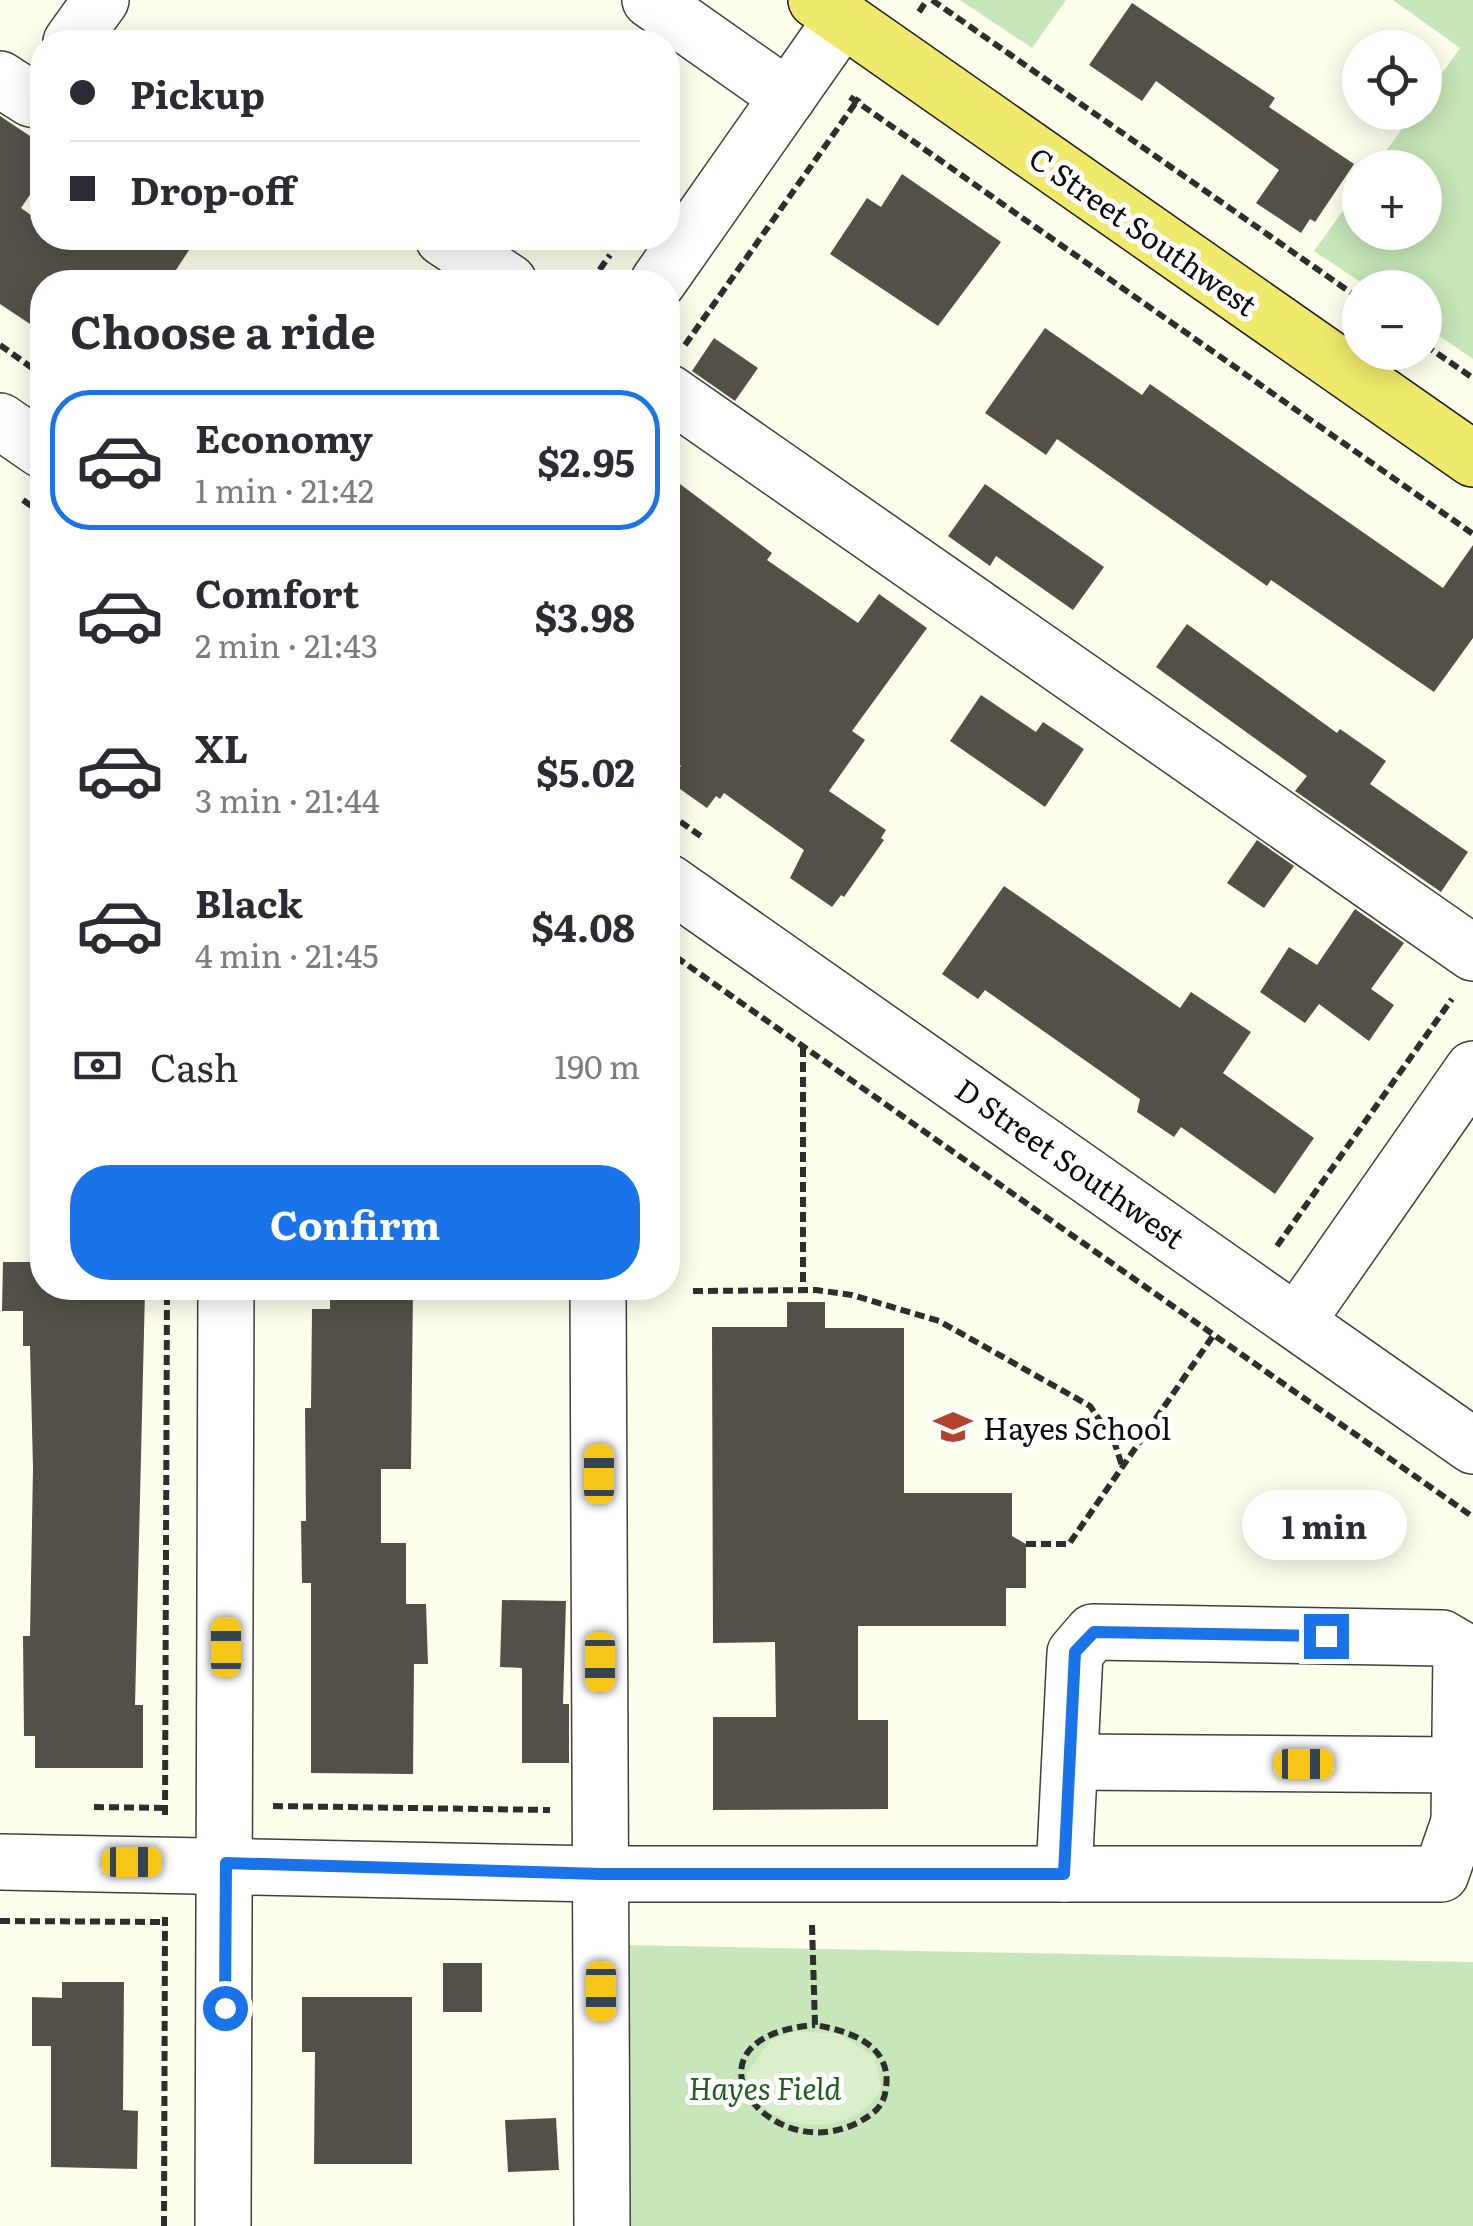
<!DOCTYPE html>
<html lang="en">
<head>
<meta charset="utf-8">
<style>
	:root { --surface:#fff; --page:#f2f2f3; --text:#2b2b33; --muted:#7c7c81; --line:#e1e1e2; --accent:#1a73e8 }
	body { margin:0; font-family:Literata,serif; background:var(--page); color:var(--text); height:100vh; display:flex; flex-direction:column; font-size:38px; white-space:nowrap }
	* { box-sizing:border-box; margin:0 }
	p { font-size:32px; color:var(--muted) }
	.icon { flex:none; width:55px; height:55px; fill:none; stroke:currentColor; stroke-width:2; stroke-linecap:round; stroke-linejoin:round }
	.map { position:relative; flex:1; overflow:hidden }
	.side { position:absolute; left:30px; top:270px; width:650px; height:1030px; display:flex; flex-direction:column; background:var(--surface); border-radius:40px; box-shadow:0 5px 25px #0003 }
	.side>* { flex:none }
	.top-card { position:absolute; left:30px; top:30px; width:650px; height:220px; border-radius:40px; box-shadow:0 5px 25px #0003; display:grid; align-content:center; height:220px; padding:0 40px; background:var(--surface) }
	.controls { position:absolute; left:1342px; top:30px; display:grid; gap:20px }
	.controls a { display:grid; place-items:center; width:100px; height:100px; border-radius:50%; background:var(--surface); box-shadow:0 5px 25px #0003; font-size:50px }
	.end { position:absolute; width:45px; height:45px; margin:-22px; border:12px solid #1a73e8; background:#fff; box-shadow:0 0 0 5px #fff }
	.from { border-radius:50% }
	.bubble { position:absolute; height:70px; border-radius:35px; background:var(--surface); box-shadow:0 5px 25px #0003; font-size:32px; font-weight:700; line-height:70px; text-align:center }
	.car { position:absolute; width:30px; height:60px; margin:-30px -15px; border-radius:12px; box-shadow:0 0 8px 2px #0007; background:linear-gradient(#f5c518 24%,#345 0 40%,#f5c518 0 76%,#345 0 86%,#f5c518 0) }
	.top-card b { display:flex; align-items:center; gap:35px; height:95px; font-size:38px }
	.top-card b+b { border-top:2px solid var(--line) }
	.top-card i { width:25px; height:25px; background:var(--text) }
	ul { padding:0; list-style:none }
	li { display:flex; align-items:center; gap:30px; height:140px; margin:0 20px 15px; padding:0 20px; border:5px solid transparent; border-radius:40px }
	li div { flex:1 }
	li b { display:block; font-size:38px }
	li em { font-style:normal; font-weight:700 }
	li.selected { border-color:var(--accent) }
	li>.icon { width:90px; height:90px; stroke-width:1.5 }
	h2 { padding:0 40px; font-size:45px; line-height:120px }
	.pay { display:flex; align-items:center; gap:25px; height:110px; padding:0 40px; font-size:38px }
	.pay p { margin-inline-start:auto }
	.button { display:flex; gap:20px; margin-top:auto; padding:20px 40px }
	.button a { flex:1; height:115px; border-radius:40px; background:var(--accent); color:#fff; font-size:40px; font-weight:700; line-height:115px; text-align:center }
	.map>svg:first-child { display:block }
	.green { fill:#c7e6b9 }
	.pitch { fill:#daeeca }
	.building { fill:#545049 }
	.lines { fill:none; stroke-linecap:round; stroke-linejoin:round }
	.minor-casing { stroke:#3f3f3f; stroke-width:58 }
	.major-casing { stroke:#1d1d1d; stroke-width:58 }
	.path { stroke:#2e2e2e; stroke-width:6; stroke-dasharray:10 5; stroke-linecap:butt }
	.minor { stroke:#fff; stroke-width:55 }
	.major { stroke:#efea6b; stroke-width:55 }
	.route { stroke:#1a73e8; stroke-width:12 }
	.labels { text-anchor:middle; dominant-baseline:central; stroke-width:10; stroke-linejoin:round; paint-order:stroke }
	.street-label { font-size:30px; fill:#0c0c0c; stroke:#fff }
	.poi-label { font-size:30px; fill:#0c0c0c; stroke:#fff; text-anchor:start }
	.park-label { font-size:30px; font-style:italic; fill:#215f21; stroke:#fff }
</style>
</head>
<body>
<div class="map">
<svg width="1473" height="2226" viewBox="0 0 1473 2226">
	<rect width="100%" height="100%" fill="#fefeed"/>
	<g class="green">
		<path d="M960,0h106l-34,48z"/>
		<path d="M1393,0h80v359l-48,-33v-38l-57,-1 -54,-36 46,-64v45h65v-64l-51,-1 40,-54 11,-1v-15l35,-49z"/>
		<path d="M625,1945l848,17v264h-849z"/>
	</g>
	<path class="pitch" d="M795,2031l44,3 36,23 6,31c-23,54 -129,48 -134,-15l24,-33z"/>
	<g class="building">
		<path d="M1132,3l143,95 -6,9 85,57 -39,58 -5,-3 -9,14 -45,-30 23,-33 -123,-89 -14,20 -53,-36z"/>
		<path d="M0,116l42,28v33l-21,31 21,15v15h155l-29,44h-126v50l-42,-28z"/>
		<path d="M902,174l99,68 -63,84 -108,-72 37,-56 14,9z"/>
		<path d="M1045,328l97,67 8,-11 293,204 30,-43v93l-39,54 -163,-112 -4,6 -210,-147 -11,16 -61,-42z"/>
		<path d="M714,338l44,30 -23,33 -43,-30z"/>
		<path d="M668,475l104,78 -5,7 91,63 21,-29 48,34 -75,103 13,9 -36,51 57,39 -5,8 3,2 -40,57 -3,-2 -9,12 -42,-29 14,-28 -80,-57 -4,6 -4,-3 -9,12 -37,-26 11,-16 -13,-8z"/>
		<path d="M985,484l119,83 -31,43 -77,-54 -6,10 -42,-30z"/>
		<path d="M1187,624l150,109 3,-4 46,32 -16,23 98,68 -27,40 -146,-101 12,-15 -151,-109z"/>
		<path d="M981,695l55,37 7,-10 41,27 -39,58 -95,-66z"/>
		<path d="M1257,840l37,26 -30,42 -37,-25z"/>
		<path d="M1004,886l176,122 11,-16 60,40 -28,41 91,65 -39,56 -94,-67 -7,10 -37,-25 3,-13 -155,-109 -7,9 -36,-25z"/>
		<path d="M1355,909l49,34 -33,46 23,16 -25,36 -50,-37 -14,19 -45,-31 29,-45 28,18z"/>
		<path d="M3,1262h39v26l103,2 -10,415h8v63h-108v-32h-11l-1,-100h7l3,-168 -3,-122h-7v-35h-21z"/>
		<path d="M372,1288h41l-2,181h-30v74h25v61h20l2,60h-14l-1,110 -102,-1v-190h-9l-1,-62h5l-1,-113h6l1,-99h18v-9h42z"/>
		<path d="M787,1302h38v26h79v165h108v43l14,8v44h-20v38h-148v94h30v89l-175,1v-93h63l-1,-75 -62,1 -1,-316h75z"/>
		<path d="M502,1600l64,1 -3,103h6v59h-47v-95l-22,-1z"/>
		<rect x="443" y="1963" width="39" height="49"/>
		<path d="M62,1982h62l-1,128 15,1 -1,58 -86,-2v-121h-19v-49l30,1z"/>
		<path d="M302,1997h110v167h-98l1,-112h-13z"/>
		<path d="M556,2118l3,52 -51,2 -3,-52z"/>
	</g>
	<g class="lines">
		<g class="minor-casing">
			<g id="minor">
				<path d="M650,0l138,97"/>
				<path d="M71,42l30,-42"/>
				<path d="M0,79l31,20 11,2"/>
				<path d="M443,238l66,44"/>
				<path d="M658,282l185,-264"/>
				<path d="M668,392l805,561"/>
				<path d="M0,421l42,29"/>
				<path d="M668,882l805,564"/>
				<path d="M598,1288l4,938"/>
				<path d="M1298,1320l175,-251"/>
				<path d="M1070,1762l390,3"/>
				<path d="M0,1862l600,12h841l18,-52h14"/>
				<path d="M1064,1874l11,-221 18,-21 349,6 19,11 -2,173"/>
				<path d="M223,2226l3,-938"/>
			</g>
		</g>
		<g class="major-casing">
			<path id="major" d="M816,0l657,459"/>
		</g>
		<g class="path">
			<path d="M932,0l428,299"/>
			<path d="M919,12l8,-12"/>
			<path d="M850,97l623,437"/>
			<path d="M591,282l19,-27"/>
			<path d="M0,345l42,30"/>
			<path d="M685,345l174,-247"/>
			<path d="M1425,345l48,33"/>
			<path d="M23,500l19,14"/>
			<path d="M668,813l34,24"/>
			<path d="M676,957l797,560"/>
			<path d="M803,1047v243"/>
			<path d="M1277,1246l175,-247"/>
			<path d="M693,1291l123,-1 36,5 87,26 151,85 24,35 8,25"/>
			<path d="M1026,1544h43l146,-211"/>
			<path d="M273,1806l277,4"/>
			<path d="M94,1807l73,1"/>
			<path d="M165,1815l2,-527"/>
			<path d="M0,1921l165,1"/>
			<path d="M812,1925l3,100c35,6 77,20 71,63 -2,18 -11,25 -27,34 -91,48 -189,-85 -44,-97"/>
			<path d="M164,2226l1,-309"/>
		</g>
		<use href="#minor" class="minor"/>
		<use href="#major" class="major"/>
	</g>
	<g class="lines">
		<path class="route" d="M225,2008l1,-145 374,11h464l11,-222 19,-20 232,4"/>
	</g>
	<defs>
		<g id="school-bare" transform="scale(3)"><path d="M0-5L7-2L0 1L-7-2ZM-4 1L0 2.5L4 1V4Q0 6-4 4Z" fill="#b3432e" stroke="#fff" stroke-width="2.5" paint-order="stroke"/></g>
	</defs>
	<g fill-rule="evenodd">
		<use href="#school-bare" x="953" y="1427"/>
	</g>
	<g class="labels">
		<g class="street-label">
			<text transform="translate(1144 230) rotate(35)">C Street Southwest</text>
			<text transform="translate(1071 1162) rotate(35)">D Street Southwest</text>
		</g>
		<g class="poi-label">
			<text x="983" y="1427">Hayes School</text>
		</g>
		<g class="park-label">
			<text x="765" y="2087">Hayes Field</text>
		</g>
	</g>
</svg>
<div class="controls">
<a><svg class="icon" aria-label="locate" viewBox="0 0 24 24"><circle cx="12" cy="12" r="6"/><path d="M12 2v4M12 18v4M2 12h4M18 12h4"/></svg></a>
<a>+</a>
<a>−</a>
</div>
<i class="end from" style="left:225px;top:2008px"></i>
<i class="end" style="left:1326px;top:1636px"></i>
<div class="bubble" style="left:1242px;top:1490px;width:165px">1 min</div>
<i class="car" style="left:599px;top:1474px;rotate:0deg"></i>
<i class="car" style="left:226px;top:1647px;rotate:0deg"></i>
<i class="car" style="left:600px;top:1662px;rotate:180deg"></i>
<i class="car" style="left:1304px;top:1764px;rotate:90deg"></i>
<i class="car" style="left:132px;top:1862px;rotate:90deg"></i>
<i class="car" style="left:601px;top:1991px;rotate:180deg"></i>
<div class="top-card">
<b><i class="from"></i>Pickup</b>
<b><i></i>Drop-off</b>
</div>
<section class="side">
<h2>Choose a ride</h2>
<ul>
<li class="selected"><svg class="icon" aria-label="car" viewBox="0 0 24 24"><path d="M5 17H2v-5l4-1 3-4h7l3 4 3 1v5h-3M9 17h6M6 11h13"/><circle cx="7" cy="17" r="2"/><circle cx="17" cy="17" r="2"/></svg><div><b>Economy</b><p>1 min · 21:42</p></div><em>$2.95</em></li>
<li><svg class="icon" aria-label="car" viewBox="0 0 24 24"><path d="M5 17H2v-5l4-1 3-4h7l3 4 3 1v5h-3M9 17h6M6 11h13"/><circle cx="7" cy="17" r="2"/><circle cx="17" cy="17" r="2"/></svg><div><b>Comfort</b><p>2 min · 21:43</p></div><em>$3.98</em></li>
<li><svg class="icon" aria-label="car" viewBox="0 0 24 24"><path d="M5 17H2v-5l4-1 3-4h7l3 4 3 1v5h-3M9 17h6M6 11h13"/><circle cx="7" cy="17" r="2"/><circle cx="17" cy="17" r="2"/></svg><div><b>XL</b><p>3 min · 21:44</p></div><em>$5.02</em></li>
<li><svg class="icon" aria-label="car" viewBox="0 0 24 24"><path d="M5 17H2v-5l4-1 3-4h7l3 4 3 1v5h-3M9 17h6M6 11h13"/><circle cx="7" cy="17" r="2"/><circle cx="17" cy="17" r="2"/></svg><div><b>Black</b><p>4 min · 21:45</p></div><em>$4.08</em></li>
</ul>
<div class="pay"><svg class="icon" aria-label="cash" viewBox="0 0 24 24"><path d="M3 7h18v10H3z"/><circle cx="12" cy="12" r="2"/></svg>Cash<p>190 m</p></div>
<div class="button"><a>Confirm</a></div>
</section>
</div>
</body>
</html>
